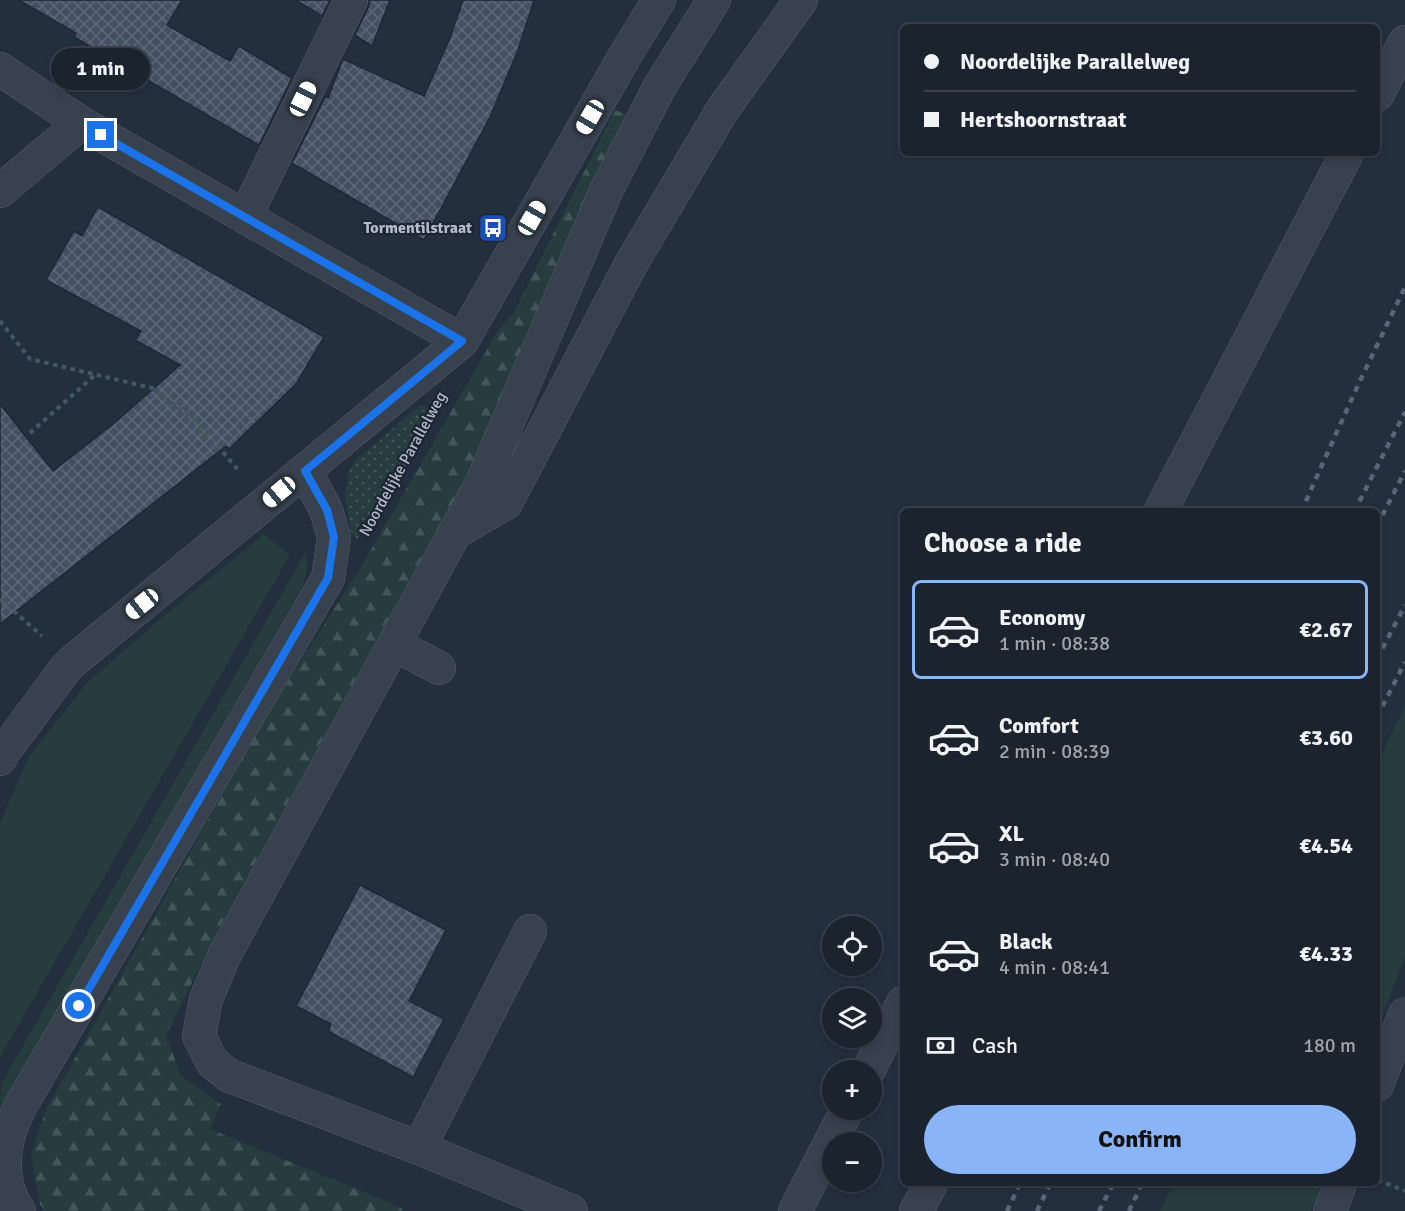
<!DOCTYPE html>
<html lang="en">
<head>
<meta charset="utf-8">
<style>
	:root { --surface:#1b232e; --page:#282f3a; --text:#f1f3f6; --muted:#a0a4aa; --line:#39404a; --accent:#8ab4f8 }
	body { margin:0; font-family:Signika,sans-serif; background:var(--page); color:var(--text); height:100vh; display:flex; flex-direction:column; font-size:22px; white-space:nowrap }
	* { box-sizing:border-box; margin:0 }
	p { font-size:20px; color:var(--muted) }
	.icon { flex:none; width:33px; height:33px; fill:none; stroke:currentColor; stroke-width:2; stroke-linecap:round; stroke-linejoin:round }
	.map { position:relative; flex:1; overflow:hidden }
	.sheet { position:absolute; left:900px; top:508px; width:480px; height:678px; display:flex; flex-direction:column; background:var(--surface); border-radius:9px; box-shadow:0 3px 9px #0003,0 0 0 2px var(--line) }
	.sheet>* { flex:none }
	.guide { position:absolute; left:900px; top:24px; width:480px; height:132px; border-radius:9px; box-shadow:0 3px 9px #0003,0 0 0 2px var(--line); display:grid; align-content:center; height:132px; padding:0 24px; background:var(--surface) }
	.tools { position:absolute; left:822px; top:916px; display:grid; gap:12px }
	.tools a { display:grid; place-items:center; width:60px; height:60px; border-radius:50%; background:var(--surface); box-shadow:0 3px 9px #0003,0 0 0 2px var(--line); font-size:30px }
	.end { position:absolute; width:27px; height:27px; margin:-14px; border:8px solid #1a73e8; background:#fff; box-shadow:0 0 0 3px #fff }
	.from { border-radius:50% }
	.bubble { position:absolute; height:42px; border-radius:21px; background:var(--surface); box-shadow:0 3px 9px #0003,0 0 0 2px var(--line); font-size:20px; font-weight:800; line-height:42px; text-align:center }
	.car { position:absolute; width:18px; height:36px; margin:-18px -9px; border-radius:8px; box-shadow:0 0 4px 2px #0007; background:linear-gradient(#fff 24%,#345 0 40%,#fff 0 76%,#345 0 86%,#fff 0) }
	.guide b { display:flex; align-items:center; gap:21px; height:57px; font-size:22px }
	.guide b+b { border-top:2px solid var(--line) }
	.guide i { width:15px; height:15px; background:var(--text) }
	ul { padding:0; list-style:none }
	li { display:flex; align-items:center; gap:18px; height:99px; margin:0 12px 9px; padding:0 12px; border:3px solid transparent; border-radius:9px }
	li div { flex:1 }
	li b { display:block; font-size:22px }
	li em { font-style:normal; font-weight:800 }
	li.active { border-color:var(--accent) }
	li>.icon { width:54px; height:54px; stroke-width:1.5 }
	h2 { padding:0 24px; font-size:27px; line-height:72px }
	.pay { display:flex; align-items:center; gap:15px; height:66px; padding:0 24px; font-size:22px }
	.pay p { margin-inline-start:auto }
	.cta { display:flex; gap:12px; margin-top:auto; padding:12px 24px }
	.cta a { flex:1; height:69px; border-radius:36px; background:var(--accent); color:#111; font-size:24px; font-weight:800; line-height:69px; text-align:center }
	.map>svg:first-child { display:block }
	.grass { fill:#263c3f }
	.forest { fill:url(#forest-firs) }
	.park { fill:url(#park-dots) }
	.building { fill:url(#building-cross-hatch); stroke:#1f2835; stroke-width:1.5 }
	.lines { fill:none; stroke-linecap:round; stroke-linejoin:round }
	.minor-casing { stroke:#565f6c; stroke-width:34 }
	.path { stroke:#44595c; stroke-width:4; stroke-dasharray:4.5 4.5; stroke-linecap:butt }
	.minor { stroke:#38414e; stroke-width:33 }
	.rail { stroke:#5a6575; stroke-width:4.5; stroke-dasharray:6 6; stroke-linecap:butt }
	.route { stroke:#1a73e8; stroke-width:8 }
	.labels { text-anchor:middle; dominant-baseline:central; stroke-width:4.5; stroke-linejoin:round; paint-order:stroke }
	.poi-label { font-size:16px; font-weight:bold; fill:#b4bcc9; stroke:#1d2633; text-anchor:end }
	.street-label { font-size:16px; fill:#b4bcc9; stroke:#1d2633 }
</style>
</head>
<body>
<div class="map">
<svg width="1405" height="1211" viewBox="0 0 1405 1211">
	<defs>
		<pattern id="forest-firs" width="22" height="20" patternUnits="userSpaceOnUse" patternTransform="scale(1.5)"><rect width="22" height="20" fill="#263c3f"/><path d="M5 1l3.5 6h-7zM16 11l3.5 6h-7z" fill="#435659"/></pattern>
		<pattern id="park-dots" width="8" height="8" patternUnits="userSpaceOnUse" patternTransform="scale(1.5)"><rect width="8" height="8" fill="#263c3f"/><path d="M2 2h.1M6 6h.1" fill="none" stroke="#435659" stroke-width="1.8" stroke-linecap="round"/></pattern>
		<pattern id="building-cross-hatch" width="8" height="8" patternUnits="userSpaceOnUse" patternTransform="scale(1.5)"><rect width="8" height="8" fill="#455162"/><path d="M0 0l8 8M0 8l8-8" fill="none" stroke="#5d6877"/></pattern>
	</defs>
	<rect width="100%" height="100%" fill="#242f3e"/>
	<g class="grass">
		<path d="M264,534l26,21 -290,502v-234l29,-67 58,-73 76,-66z"/>
		<path d="M305,553l3,13 -5,19 -303,525 1,-26z"/>
		<path d="M1405,706v250l-28,75v-267z"/>
		<path d="M1173,1184h148l-10,27h-151z"/>
	</g>
	<path class="forest" d="M615,110l15,6 -153,348 -49,82 -210,384 -52,105 15,41 40,28 -11,25 192,79v3h-356l-6,-6 -9,-50 15,-45 223,-399 92,-144 138,-238 14,-15z"/>
	<path class="park" d="M421,405l7,3 3,4 -74,127 -6,-7 -6,-36 4,-25 8,-12z"/>
	<g class="building">
		<path d="M19,0h163l-15,25 63,36 9,-15 53,32 -33,67 -185,-108 2,-4z"/>
		<path d="M296,0h34l-8,16z"/>
		<path d="M370,0h20l-18,46 -17,-11 13,-27z"/>
		<path d="M463,0h71l-16,50 -28,67 -66,123 -132,-77 33,-66 3,1 15,-39 81,37 26,-58z"/>
		<path d="M98,207l226,130 -28,47 -67,65 -3,-3 -226,178v-220l53,67 64,-50 63,-56 -45,-25 6,-9 -95,-51 28,-49 8,5z"/>
		<path d="M360,885l86,45 -37,71 35,18 -31,58 -85,-46 3,-7 -35,-18z"/>
	</g>
	<g class="lines">
		<g class="minor-casing">
			<g id="minor">
				<path d="M0,69l81,54 381,218"/>
				<path d="M1377,95l28,-53"/>
				<path d="M0,191l81,-68"/>
				<path d="M245,217l106,-217"/>
				<path d="M1160,512l187,-359"/>
				<path d="M454,533l52,-30 125,-239 92,-155 78,-109"/>
				<path d="M394,644l45,24"/>
				<path d="M0,759l3,-6 63,-85 6,-6 390,-321 161,-282 36,-59"/>
				<path d="M868,1071l35,-68"/>
				<path d="M1377,1085l28,-71"/>
				<path d="M419,1148l111,-217"/>
				<path d="M19,1211c-15,-20 -17,-49 -11,-73 2,-10 8,-21 12,-31l308,-529 6,-41 -8,-27 -21,-39"/>
				<path d="M571,1211l-152,-63 -191,-73 -16,-13 -13,-26 7,-37 18,-43 258,-473 124,-292 54,-105 54,-86"/>
				<path d="M795,1211l52,-101"/>
				<path d="M916,1211l15,-27"/>
				<path d="M1330,1211l10,-27"/>
			</g>
		</g>
		<g class="path">
			<path d="M0,321l30,38 122,29 45,34 43,50"/>
			<path d="M30,433l65,-58"/>
			<path d="M372,520l56,-97"/>
			<path d="M0,599l42,37"/>
			<path d="M1378,1180l27,11"/>
		</g>
		<use href="#minor" class="minor"/>
		<g class="rail">
			<path d="M1301,512l57,-127 47,-98"/>
			<path d="M1354,512l51,-100"/>
			<path d="M1377,526l28,-55"/>
			<path d="M1377,659l28,-54"/>
			<path d="M1377,717l28,-55"/>
			<path d="M1007,1211l13,-27"/>
			<path d="M1037,1211l13,-27"/>
			<path d="M1099,1211l14,-27"/>
			<path d="M1129,1211l13,-27"/>
		</g>
	</g>
	<g class="lines">
		<path class="route" d="M79,1006l249,-428 6,-41 -7,-27 -22,-39 157,-130 -361,-206"/>
	</g>
	<defs>
		<g id="bus-square" transform="scale(1.5)"><rect x="-9" y="-9" width="18" height="18" rx="4" fill="#1a4fb4" stroke="#1d2633"/><path d="M-5-6H5V4H4V6H2V4H-2V6H-4V4H-5ZM-3.5-4V0h7V-4ZM-3.5 1.2v1.5H-2V1.2ZM2 1.2v1.5H3.5V1.2Z" fill="#fff"/></g>
	</defs>
	<g fill-rule="evenodd">
		<use href="#bus-square" x="493" y="228"/>
	</g>
	<g class="labels">
		<g class="poi-label">
			<text x="472" y="228">Tormentilstraat</text>
		</g>
		<g class="street-label">
			<text transform="translate(403 464) rotate(-61)">Noordelijke Parallelweg</text>
		</g>
	</g>
</svg>
<div class="tools">
<a><svg class="icon" aria-label="locate" viewBox="0 0 24 24"><circle cx="12" cy="12" r="6"/><path d="M12 2v4M12 18v4M2 12h4M18 12h4"/></svg></a>
<a><svg class="icon" aria-label="layers" viewBox="0 0 24 24"><path d="M12 4l9 5-9 5-9-5zM3 14l9 5 9-5"/></svg></a>
<a>+</a>
<a>−</a>
</div>
<i class="end from" style="left:79px;top:1006px"></i>
<i class="end" style="left:101px;top:135px"></i>
<div class="bubble" style="left:51px;top:48px;width:99px">1 min</div>
<i class="car" style="left:303px;top:99px;rotate:26deg"></i>
<i class="car" style="left:590px;top:117px;rotate:210deg"></i>
<i class="car" style="left:532px;top:218px;rotate:30deg"></i>
<i class="car" style="left:279px;top:492px;rotate:230deg"></i>
<i class="car" style="left:142px;top:604px;rotate:231deg"></i>
<div class="guide">
<b><i class="from"></i>Noordelijke Parallelweg</b>
<b><i></i>Hertshoornstraat</b>
</div>
<section class="sheet">
<h2>Choose a ride</h2>
<ul>
<li class="active"><svg class="icon" aria-label="car" viewBox="0 0 24 24"><path d="M5 17H2v-5l4-1 3-4h7l3 4 3 1v5h-3M9 17h6M6 11h13"/><circle cx="7" cy="17" r="2"/><circle cx="17" cy="17" r="2"/></svg><div><b>Economy</b><p>1 min · 08:38</p></div><em>€2.67</em></li>
<li><svg class="icon" aria-label="car" viewBox="0 0 24 24"><path d="M5 17H2v-5l4-1 3-4h7l3 4 3 1v5h-3M9 17h6M6 11h13"/><circle cx="7" cy="17" r="2"/><circle cx="17" cy="17" r="2"/></svg><div><b>Comfort</b><p>2 min · 08:39</p></div><em>€3.60</em></li>
<li><svg class="icon" aria-label="car" viewBox="0 0 24 24"><path d="M5 17H2v-5l4-1 3-4h7l3 4 3 1v5h-3M9 17h6M6 11h13"/><circle cx="7" cy="17" r="2"/><circle cx="17" cy="17" r="2"/></svg><div><b>XL</b><p>3 min · 08:40</p></div><em>€4.54</em></li>
<li><svg class="icon" aria-label="car" viewBox="0 0 24 24"><path d="M5 17H2v-5l4-1 3-4h7l3 4 3 1v5h-3M9 17h6M6 11h13"/><circle cx="7" cy="17" r="2"/><circle cx="17" cy="17" r="2"/></svg><div><b>Black</b><p>4 min · 08:41</p></div><em>€4.33</em></li>
</ul>
<div class="pay"><svg class="icon" aria-label="cash" viewBox="0 0 24 24"><path d="M3 7h18v10H3z"/><circle cx="12" cy="12" r="2"/></svg>Cash<p>180 m</p></div>
<div class="cta"><a>Confirm</a></div>
</section>
</div>
</body>
</html>
